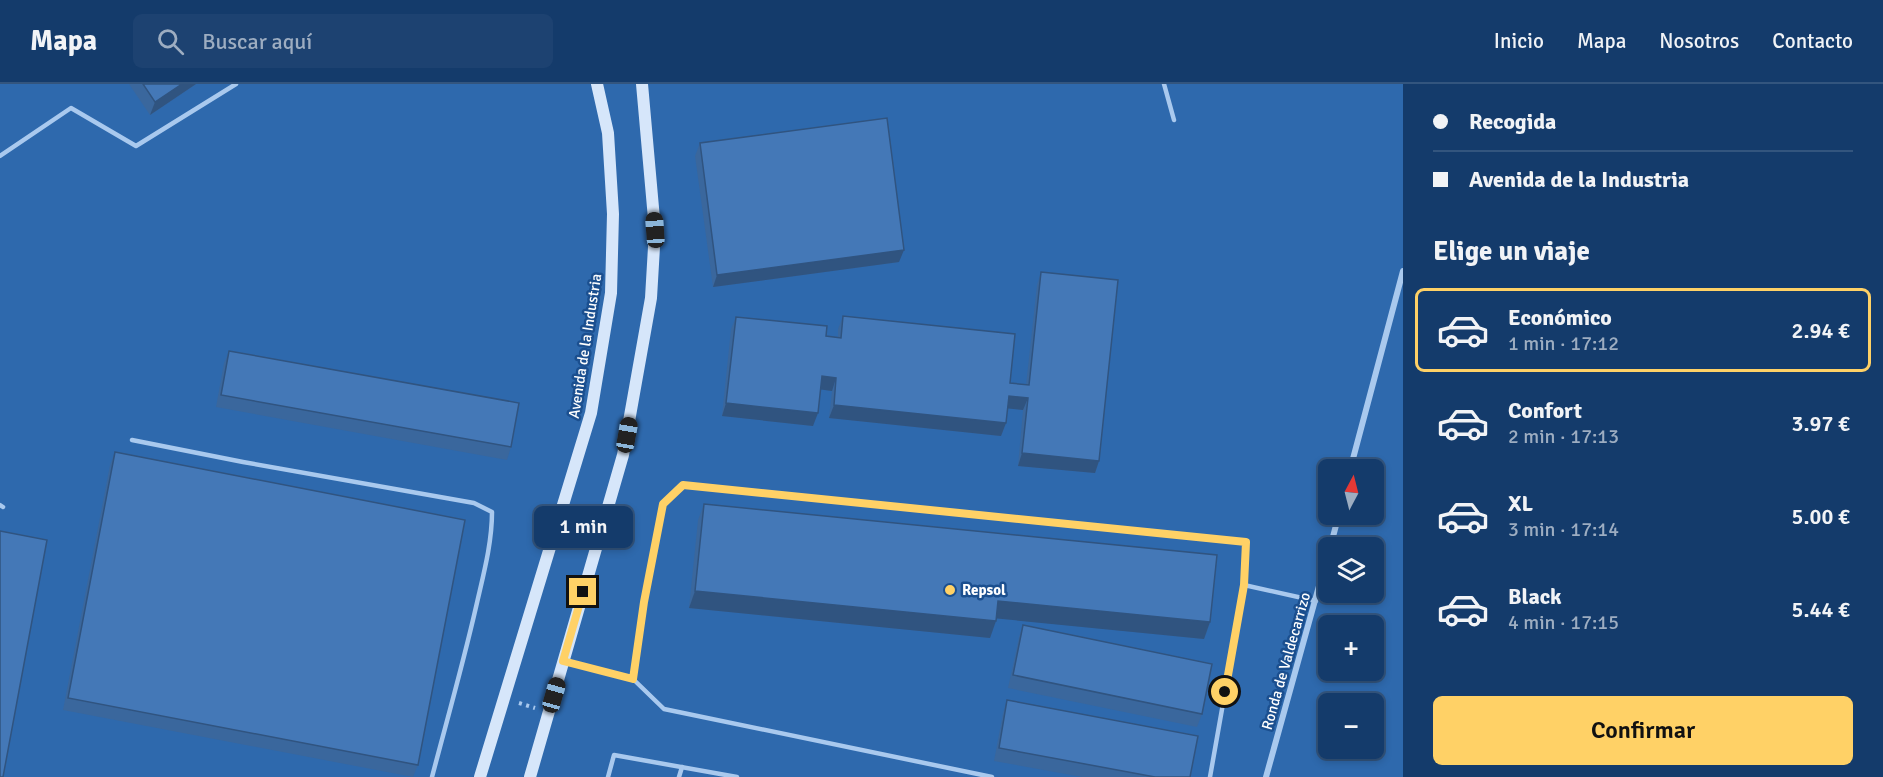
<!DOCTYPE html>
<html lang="es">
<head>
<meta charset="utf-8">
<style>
	:root { --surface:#143b6b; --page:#1d4271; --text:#f1f3f6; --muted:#9dadc1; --line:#33557e; --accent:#ffd166 }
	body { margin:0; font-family:Signika,sans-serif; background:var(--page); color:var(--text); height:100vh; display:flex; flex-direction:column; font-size:22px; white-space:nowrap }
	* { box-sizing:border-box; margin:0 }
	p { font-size:20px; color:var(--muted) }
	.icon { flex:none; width:33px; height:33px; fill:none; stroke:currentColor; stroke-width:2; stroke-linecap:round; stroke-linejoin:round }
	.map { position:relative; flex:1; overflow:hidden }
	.drawer { display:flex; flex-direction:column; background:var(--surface); width:480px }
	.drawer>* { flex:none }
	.banner { display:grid; align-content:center; height:132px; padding:0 30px; background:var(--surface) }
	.needle { width:39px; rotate:7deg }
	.buttons { position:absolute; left:1318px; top:375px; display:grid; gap:12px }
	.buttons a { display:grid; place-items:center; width:66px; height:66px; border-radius:9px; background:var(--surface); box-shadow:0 3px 9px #0003,0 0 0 2px var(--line); font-size:30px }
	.end { position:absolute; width:27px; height:27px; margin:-14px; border:8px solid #ffd166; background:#111; box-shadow:0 0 0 3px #111 }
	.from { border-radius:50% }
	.bubble { position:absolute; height:42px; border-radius:9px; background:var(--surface); box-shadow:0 3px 9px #0003,0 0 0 2px var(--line); font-size:20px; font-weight:600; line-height:42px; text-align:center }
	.car { position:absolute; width:18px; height:36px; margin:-18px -9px; border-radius:8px; box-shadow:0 0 4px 2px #0007; background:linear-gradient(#222 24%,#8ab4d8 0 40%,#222 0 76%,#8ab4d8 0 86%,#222 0) }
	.banner b { display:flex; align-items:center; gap:21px; height:57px; font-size:22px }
	.banner b+b { border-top:2px solid var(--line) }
	.banner i { width:15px; height:15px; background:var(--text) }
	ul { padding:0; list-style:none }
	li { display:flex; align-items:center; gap:18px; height:84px; margin:0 12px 9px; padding:0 18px; border:3px solid transparent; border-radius:9px }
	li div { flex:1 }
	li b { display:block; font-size:22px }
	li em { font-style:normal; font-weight:600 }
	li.active { border-color:var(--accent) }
	li>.icon { width:54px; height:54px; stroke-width:1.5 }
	h2 { padding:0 30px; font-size:27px; line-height:72px }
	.action { display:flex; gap:12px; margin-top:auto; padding:12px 30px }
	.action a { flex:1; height:69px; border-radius:9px; background:var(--accent); color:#111; font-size:24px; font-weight:600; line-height:69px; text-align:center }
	header { display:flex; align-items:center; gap:36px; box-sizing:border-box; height:84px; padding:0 30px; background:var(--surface); border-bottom:2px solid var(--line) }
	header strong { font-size:28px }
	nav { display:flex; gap:33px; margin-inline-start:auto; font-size:21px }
	.search { width:420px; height:54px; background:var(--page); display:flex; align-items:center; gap:15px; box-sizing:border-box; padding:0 21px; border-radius:9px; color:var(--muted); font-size:22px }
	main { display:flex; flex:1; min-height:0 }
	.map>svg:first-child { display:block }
	.green { fill:#2e69ad; fill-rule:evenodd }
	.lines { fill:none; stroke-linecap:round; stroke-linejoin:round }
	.path { stroke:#a9c9ee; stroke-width:4; stroke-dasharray:3 4.5; stroke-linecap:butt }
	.lane { stroke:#a9c9ee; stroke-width:4.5 }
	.street { stroke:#a9c9ee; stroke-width:6 }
	.secondary { stroke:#d6e6fa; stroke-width:12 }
	.wall { fill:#3a679d }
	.shaded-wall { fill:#305480 }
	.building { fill:#4478b7; stroke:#305480; stroke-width:1.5 }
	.route { stroke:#ffd166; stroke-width:8 }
	.poi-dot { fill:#ffd166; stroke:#1b4f8f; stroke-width:2 }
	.labels { text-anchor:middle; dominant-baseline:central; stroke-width:5; stroke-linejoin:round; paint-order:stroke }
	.street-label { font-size:15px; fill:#fff; stroke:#1b4f8f }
	.poi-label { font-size:15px; font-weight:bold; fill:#fff; stroke:#1b4f8f; text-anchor:start }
</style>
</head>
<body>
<header>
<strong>Mapa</strong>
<div class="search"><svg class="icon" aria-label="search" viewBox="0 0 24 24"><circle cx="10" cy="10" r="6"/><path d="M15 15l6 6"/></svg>Buscar aquí</div>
<nav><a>Inicio</a><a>Mapa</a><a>Nosotros</a><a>Contacto</a></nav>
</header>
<main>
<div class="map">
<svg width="1403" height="693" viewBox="0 0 1403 693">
	<rect width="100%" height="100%" fill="#1b4f8f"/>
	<path class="green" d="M0,0h1403v693h-1403zM1329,386h45v44h-45zM1329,464h45v44h-45zM1329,542h45v44h-45zM1329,620h45v44h-45z"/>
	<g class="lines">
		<path class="path" d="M519,619l16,5"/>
		<g class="lane">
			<path d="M1164,0l10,36"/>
			<path d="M0,72l71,-48 65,38 100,-62"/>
			<path d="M132,356l111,22 231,41 18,9c0,32 -9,64 -16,95 -13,57 -29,113 -44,170"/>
			<path d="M0,421l3,2"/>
			<path d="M1244,501l72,16"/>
			<path d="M566,578l67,17 31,30 328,68"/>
			<path d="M633,595l11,-77 19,-98 20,-19 563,57 -2,43 -34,192"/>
			<path d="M608,693l6,-22 123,22"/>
			<path d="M679,693l3,-10"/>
		</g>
		<g class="street">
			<path d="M1350,386l53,-199"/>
			<path d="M1330,464l9,-34"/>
			<path d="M1266,693l63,-227"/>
		</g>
		<g class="secondary">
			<path d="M480,693l111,-364 20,-120 2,-79 -5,-81 -11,-49"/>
			<path d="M530,693l93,-322 28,-157 4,-68 -13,-146"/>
		</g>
	</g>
	<g class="wall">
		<path d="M129,0h67l-46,31z"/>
		<path d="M700,59l199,119 -186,25 -18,-131z"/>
		<path d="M1041,188l58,189 -4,12 -77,-7 5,-56 -15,-2 -2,15 -5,13 -172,-18 3,-27 -12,-2 -7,37 -91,-10 9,-87 5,-12 90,19 12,1v-8l5,-13 167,67 16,2 11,-100z"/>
		<path d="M229,267l282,96 -4,13 -291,-53 8,-44z"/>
		<path d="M115,368l303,313 -5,12 -350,-67 47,-245z"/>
		<path d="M704,420l506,118 -6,17 -208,-21 -6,20 -301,-30 9,-88z"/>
		<path d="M1023,541l179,89 -5,13 -189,-39 11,-51z"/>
		<path d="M1007,616l183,77h-108l-88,-16 9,-48z"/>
	</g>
	<g class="shaded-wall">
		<path d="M182,0h14l-46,31 5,-13z"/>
		<path d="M904,166l-5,12 -186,25 4,-12z"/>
		<path d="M822,292l14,2 -4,13 -15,-2z"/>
		<path d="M1009,312l19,2 -5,12 -19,-2z"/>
		<path d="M726,319l92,10 -5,13 -91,-10z"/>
		<path d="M834,321l172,18 -5,13 -172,-18z"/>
		<path d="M1022,369l77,8 -4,12 -77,-7z"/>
		<path d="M695,507l301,30 -6,17 -301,-30z"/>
		<path d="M998,517l212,21 -6,17 -212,-21z"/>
	</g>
	<g class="building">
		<path d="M143,0h39l-27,18z"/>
		<path d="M887,34l17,132 -187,25 -17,-132z"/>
		<path d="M1041,188l77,8 -19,181 -77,-8 6,-55 -19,-2 -3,27 -172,-18 2,-27 -14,-2 -4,37 -92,-10 10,-86 91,9 -1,10 15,2 2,-22 172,18 -5,49 19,2z"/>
		<path d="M229,267l290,52 -8,44 -290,-52z"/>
		<path d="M115,368l350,68 -47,245 -350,-67z"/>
		<path d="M704,420l513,51 -7,67 -212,-21 -2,20 -301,-30z"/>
		<path d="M0,447l47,9 -44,237h-3z"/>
		<path d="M1023,541l189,39 -10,50 -189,-39z"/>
		<path d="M1007,616l191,36 -8,41h-35l-156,-29z"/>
	</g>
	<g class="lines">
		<path class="route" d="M583,508l-20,69 70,18 11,-77 19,-98 20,-19 563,57 -2,43 -19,107"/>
	</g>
	<circle class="poi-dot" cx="950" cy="506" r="6"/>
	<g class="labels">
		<g class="street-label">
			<text transform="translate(585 262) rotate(-81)">Avenida de la Industria</text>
			<text transform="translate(1286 577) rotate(-74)">Ronda de Valdecarrizo</text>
		</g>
		<g class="poi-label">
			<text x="962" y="506">Repsol</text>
		</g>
	</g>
</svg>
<div class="buttons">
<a><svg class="needle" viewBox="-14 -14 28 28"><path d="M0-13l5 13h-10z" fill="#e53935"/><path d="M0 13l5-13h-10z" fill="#9dadc1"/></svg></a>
<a><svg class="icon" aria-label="layers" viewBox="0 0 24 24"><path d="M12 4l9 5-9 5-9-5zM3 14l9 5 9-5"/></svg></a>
<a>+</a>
<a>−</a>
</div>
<i class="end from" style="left:1225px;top:608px"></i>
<i class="end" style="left:583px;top:508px"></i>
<div class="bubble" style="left:534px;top:422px;width:99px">1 min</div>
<i class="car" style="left:655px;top:146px;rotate:356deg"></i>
<i class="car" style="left:627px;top:351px;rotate:10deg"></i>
<i class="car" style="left:554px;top:611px;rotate:16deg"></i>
</div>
<section class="drawer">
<div class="banner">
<b><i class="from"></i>Recogida</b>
<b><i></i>Avenida de la Industria</b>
</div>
<h2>Elige un viaje</h2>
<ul>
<li class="active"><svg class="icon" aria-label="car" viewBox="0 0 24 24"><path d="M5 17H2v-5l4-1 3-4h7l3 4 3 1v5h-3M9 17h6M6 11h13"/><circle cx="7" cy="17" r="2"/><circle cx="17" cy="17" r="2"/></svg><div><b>Económico</b><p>1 min · 17:12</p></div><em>2.94 €</em></li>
<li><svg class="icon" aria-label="car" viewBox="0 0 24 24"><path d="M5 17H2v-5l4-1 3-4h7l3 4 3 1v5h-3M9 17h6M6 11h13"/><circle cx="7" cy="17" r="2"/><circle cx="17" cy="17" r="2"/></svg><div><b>Confort</b><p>2 min · 17:13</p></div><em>3.97 €</em></li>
<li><svg class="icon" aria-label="car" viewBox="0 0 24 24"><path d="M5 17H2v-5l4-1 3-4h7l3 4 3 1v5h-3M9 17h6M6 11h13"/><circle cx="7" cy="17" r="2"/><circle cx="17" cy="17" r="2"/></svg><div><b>XL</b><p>3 min · 17:14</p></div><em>5.00 €</em></li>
<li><svg class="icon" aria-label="car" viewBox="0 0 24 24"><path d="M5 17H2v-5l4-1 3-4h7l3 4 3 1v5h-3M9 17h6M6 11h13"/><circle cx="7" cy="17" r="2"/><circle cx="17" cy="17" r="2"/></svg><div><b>Black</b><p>4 min · 17:15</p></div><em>5.44 €</em></li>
</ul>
<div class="action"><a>Confirmar</a></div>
</section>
</main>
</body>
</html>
